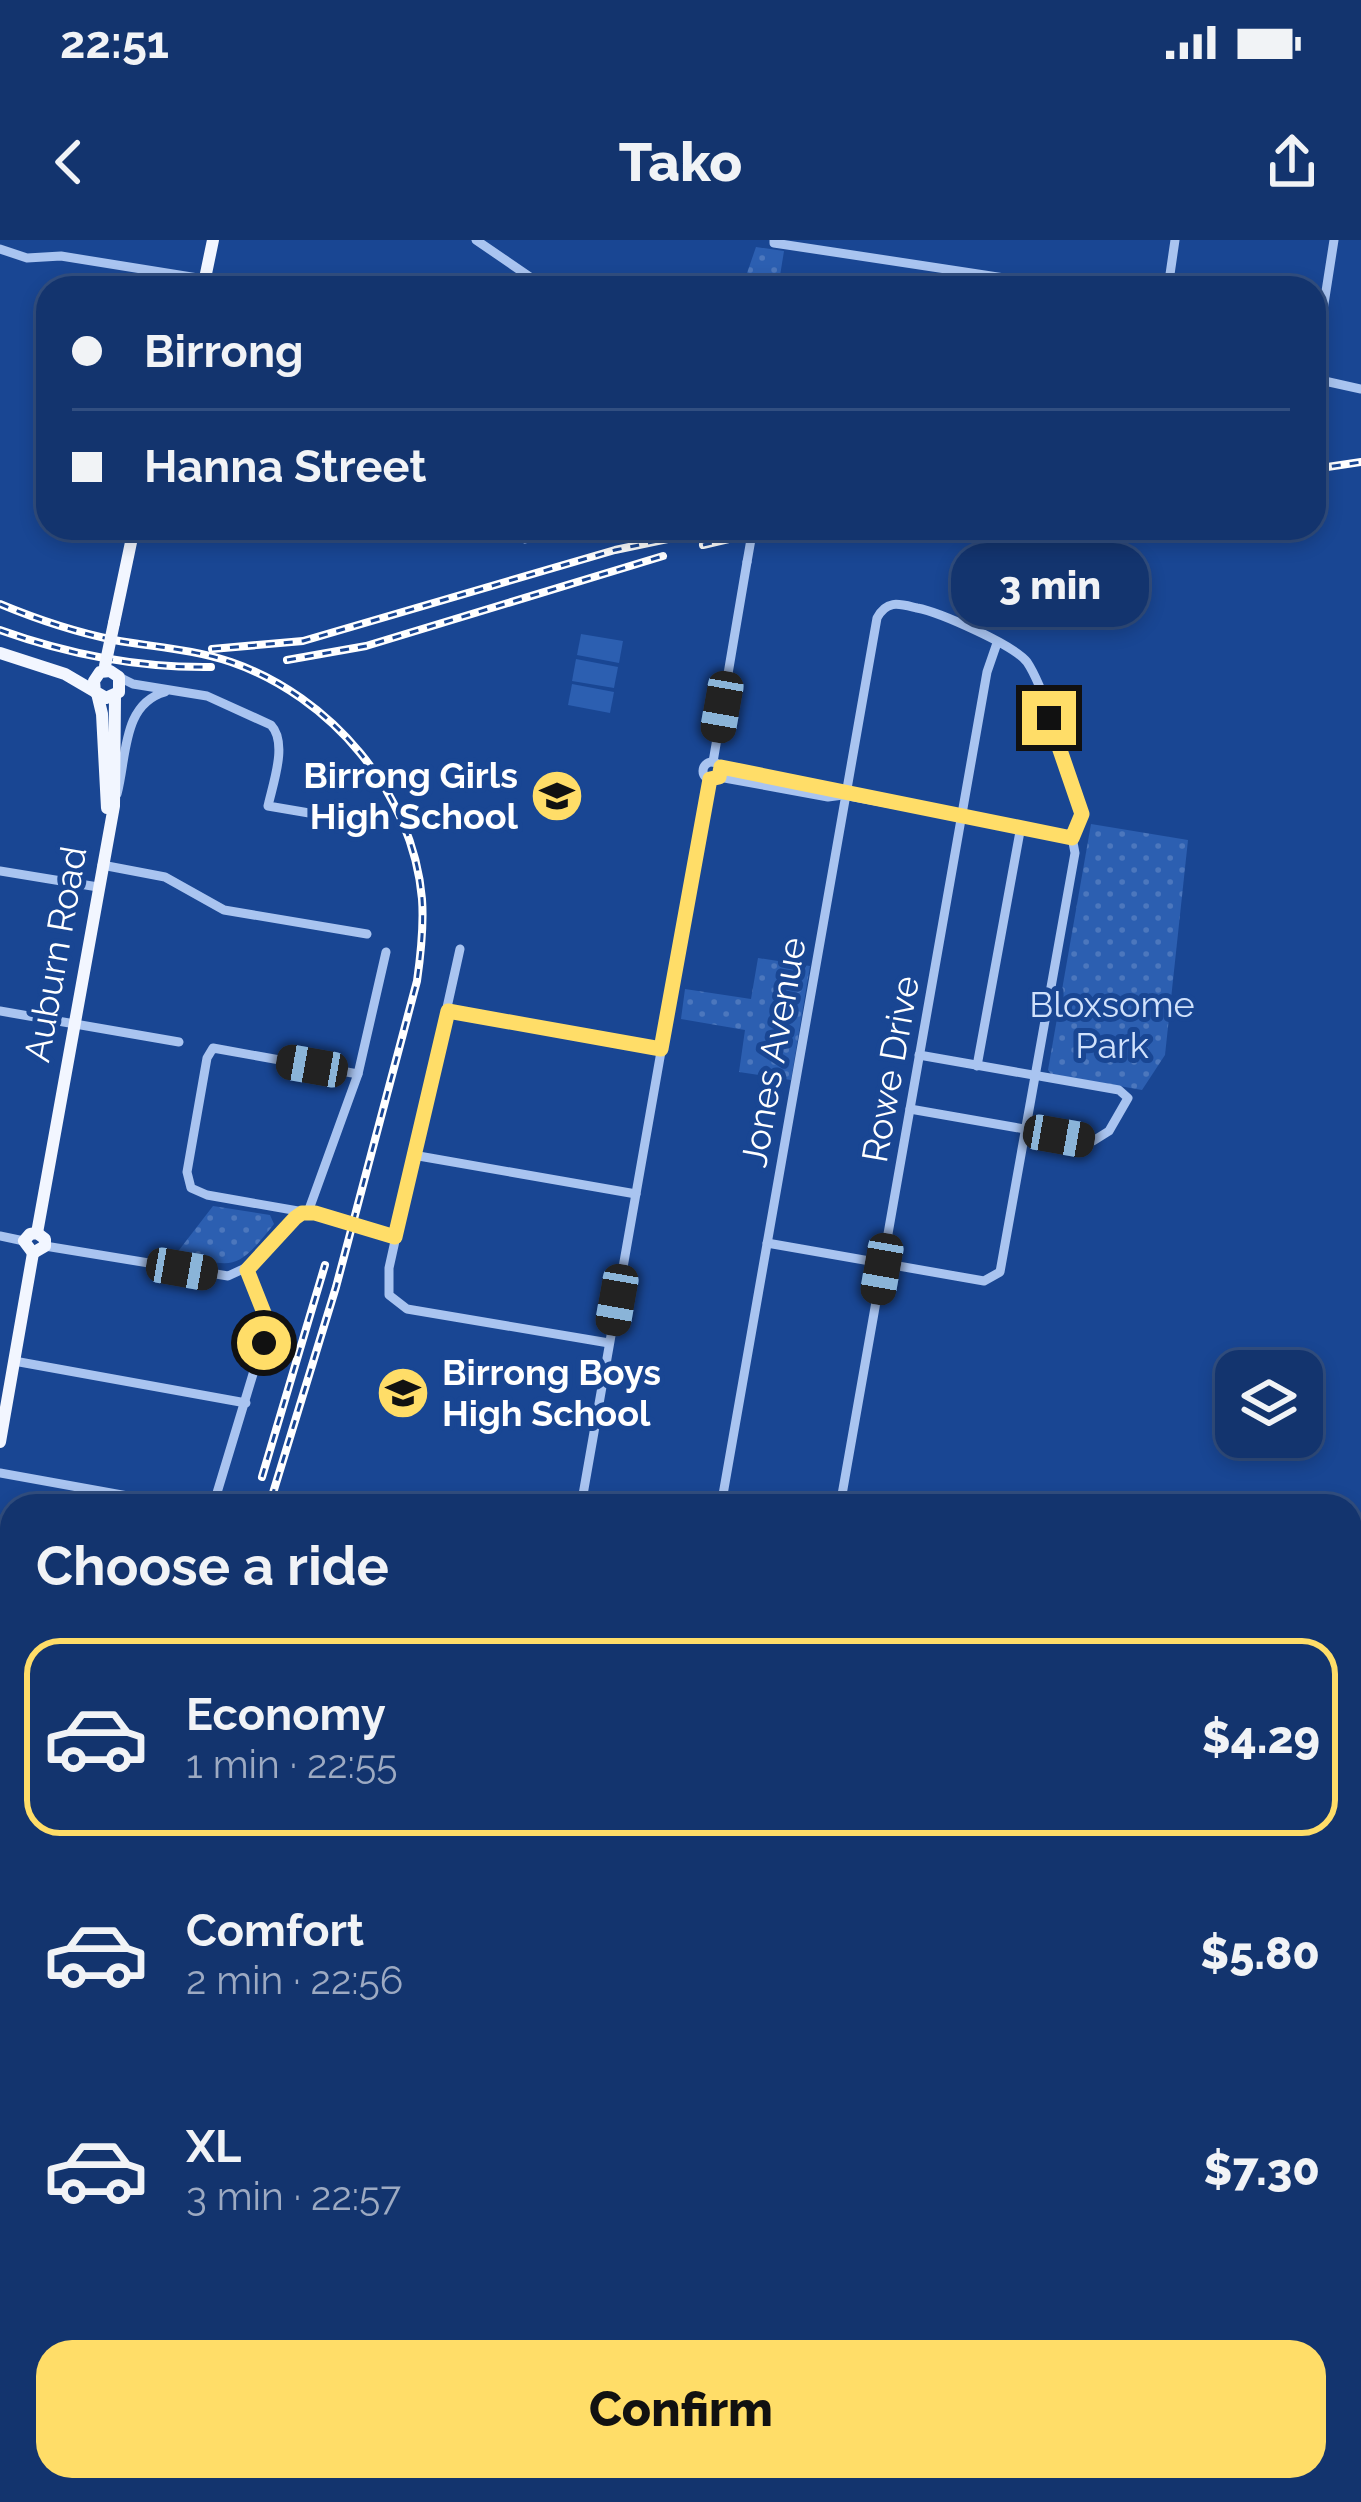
<!DOCTYPE html>
<html lang="en">
<head>
<meta charset="utf-8">
<style>
	:root { --surface:#13346e; --page:#1c3c73; --text:#f1f3f6; --muted:#9daac2; --line:#324f81; --accent:#ffdd68 }
	body { margin:0; font-family:Raleway,sans-serif; background:var(--page); color:var(--text); height:100vh; display:flex; flex-direction:column; font-size:45px; white-space:nowrap }
	* { box-sizing:border-box; margin:0 }
	p { font-size:39px; color:var(--muted) }
	.icon { flex:none; width:66px; height:66px; fill:none; stroke:currentColor; stroke-width:2; stroke-linecap:round; stroke-linejoin:round }
	.map { position:relative; flex:1; overflow:hidden }
	.details { position:absolute; left:0px; top:1254px; width:1362px; height:1008px; display:flex; flex-direction:column; background:var(--surface); border-radius:36px 36px 0 0; box-shadow:0 6px 18px #0003,0 0 0 3px var(--line) }
	.details>* { flex:none }
	.guide { position:absolute; left:36px; top:36px; width:1290px; height:264px; border-radius:36px; box-shadow:0 6px 18px #0003,0 0 0 3px var(--line); display:grid; align-content:center; height:264px; padding:0 36px; background:var(--surface) }
	.fabs { position:absolute; left:1215px; top:1110px; display:grid; gap:24px }
	.fabs a { display:grid; place-items:center; width:108px; height:108px; border-radius:24px; background:var(--surface); box-shadow:0 6px 18px #0003,0 0 0 3px var(--line); font-size:60px }
	.end { position:absolute; width:54px; height:54px; margin:-27px; border:15px solid #ffdd68; background:#111; box-shadow:0 0 0 6px #111 }
	.from { border-radius:50% }
	.bubble { position:absolute; height:84px; border-radius:36px; background:var(--surface); box-shadow:0 6px 18px #0003,0 0 0 3px var(--line); font-size:39px; font-weight:800; line-height:84px; text-align:center }
	.car { position:absolute; width:36px; height:72px; margin:-36px -18px; border-radius:15px; box-shadow:0 0 9px 3px #0007; background:linear-gradient(#222 24%,#8ab4d8 0 40%,#222 0 76%,#8ab4d8 0 86%,#222 0) }
	.guide b { display:flex; align-items:center; gap:42px; height:114px; font-size:45px }
	.guide b+b { border-top:3px solid var(--line) }
	.guide i { width:30px; height:30px; background:var(--text) }
	ul { padding:0; list-style:none }
	li { display:flex; align-items:center; gap:36px; height:198px; margin:0 24px 18px; padding:0 12px; border:6px solid transparent; border-radius:36px }
	li div { flex:1 }
	li b { display:block; font-size:45px }
	li em { font-style:normal; font-weight:800 }
	li.selected { border-color:var(--accent) }
	li>.icon { width:108px; height:108px; stroke-width:1.5 }
	h2 { padding:0 36px; font-size:54px; line-height:144px }
	.button { display:flex; gap:24px; margin-top:auto; padding:24px 36px }
	.button a { flex:1; height:138px; border-radius:36px; background:var(--accent); color:#111; font-size:48px; font-weight:800; line-height:138px; text-align:center }
	.status { display:flex; justify-content:space-between; align-items:center; height:84px; padding:0 60px; background:var(--surface); direction:ltr }
	.status svg { height:33px; fill:currentColor }
	header { display:flex; justify-content:space-between; align-items:center; height:156px; padding:0 36px; background:var(--surface); font-size:54px; font-weight:800 }
	.map>svg:first-child { display:block }
	.park { fill:url(#park-dots) }
	.garden { fill:#2c5fb1 }
	.lines { fill:none; stroke-linecap:round; stroke-linejoin:round }
	.stream { stroke:#9cbef2; stroke-width:3 }
	.minor { stroke:#a9c4f0; stroke-width:9 }
	.major { stroke:#f2f6ff; stroke-width:12 }
	.rail-casing { stroke:#fff; stroke-width:8 }
	.rail { stroke:#194693; stroke-width:3; stroke-dasharray:9; stroke-linecap:butt }
	.minor-bridge { stroke:#a9c4f0; stroke-width:9 }
	.major-bridge { stroke:#f2f6ff; stroke-width:12 }
	.route { stroke:#ffdd68; stroke-width:15 }
	.labels { text-anchor:middle; dominant-baseline:central; stroke-width:10; stroke-linejoin:round; paint-order:stroke }
	.poi-label { font-size:36px; font-weight:bold; fill:#fff; stroke:#194693; text-anchor:end }
	.street-label { font-size:36px; fill:#fff; stroke:#194693 }
	.park-label { font-size:36px; fill:#d0e1fb; stroke:#194693 }
</style>
</head>
<body>
<div class="status"><b>22:51</b><svg viewBox="0 0 49 12"><path d="M0 12V9h3v3zM5 12V6h3v6zM10 12V3h3v9zM15 12V0h3v12zM26 1h20v11H26zM47 4h2v5h-2z"/></svg></div>
<header><svg class="icon" aria-label="back" viewBox="0 0 24 24"><path d="M15 5l-7 7 7 7"/></svg>Tako<svg class="icon" aria-label="share" viewBox="0 0 24 24"><path d="M12 15V3M7 8l5-5 5 5M5 13v7h14v-7"/></svg></header>
<div class="map">
<svg width="1361" height="2262" viewBox="0 0 1361 2262">
	<defs>
		<pattern id="park-dots" width="8" height="8" patternUnits="userSpaceOnUse" patternTransform="scale(3)"><rect width="8" height="8" fill="#2c5fb1"/><path d="M2 2h.1M6 6h.1" fill="none" stroke="#4c77bd" stroke-width="1.8" stroke-linecap="round"/></pattern>
	</defs>
	<rect width="100%" height="100%" fill="#194693"/>
	<g class="park">
		<path d="M756,7l28,4 -6,37h-13l-19,-12z"/>
		<path d="M1091,584l97,16 -23,215 -23,35 -91,-16 -3,-4z"/>
		<path d="M758,718l52,8 -19,114 -52,-8 6,-42 -64,-11 4,-30 66,10z"/>
		<path d="M213,966l57,9 4,9c-39,49 -39,43 -98,30z"/>
		<path d="M59,2250h393l-2,12h-392z"/>
	</g>
	<g class="garden">
		<path d="M581,394l42,7 -4,22 -42,-8z"/>
		<path d="M576,419l42,8 -4,21 -42,-7z"/>
		<path d="M572,444l42,8 -4,21 -42,-8z"/>
	</g>
	<g class="lines">
		<path class="stream" d="M1360,1838h1"/>
		<g class="minor">
			<path d="M476,0l70,48"/>
			<path d="M774,0v3l297,45"/>
			<path d="M0,9l27,9 34,-2 143,23"/>
			<path d="M1168,48l7,-48"/>
			<path d="M1314,128l20,-128"/>
			<path d="M1314,129l6,11 41,9"/>
			<path d="M525,299l2,-11"/>
			<path d="M119,437l14,7 74,12 64,29c17,18 2,58 -3,81l47,8"/>
			<circle cx="712" cy="531" r="9"/>
			<path d="M713,522l34,-200"/>
			<path d="M720,527l109,20 14,8"/>
			<path d="M719,537l109,20 15,-2 229,42"/>
			<path d="M117,554c10,-37 5,-90 48,-102"/>
			<path d="M102,625l63,12 59,33 143,24"/>
			<path d="M0,631l98,16"/>
			<path d="M460,709l-71,319v27l18,14 202,34"/>
			<path d="M0,771l179,31"/>
			<path d="M448,771l213,38"/>
			<path d="M977,826l44,-240"/>
			<path d="M910,869l183,32 16,-10 19,-33 -9,-8 -200,-35"/>
			<path d="M413,915l223,39"/>
			<path d="M308,972l50,-138 28,-122"/>
			<path d="M327,976l-120,-21 -16,-7 -4,-16 20,-114 6,-10 145,26"/>
			<path d="M365,988l31,9"/>
			<path d="M0,996l24,5"/>
			<path d="M767,1003l217,38 16,-9 75,-419 -3,-16"/>
			<path d="M45,1006l183,30 28,-13 46,-50"/>
			<path d="M14,1121l232,42"/>
			<path d="M0,1233l183,33"/>
			<path d="M213,1266l53,-175 -3,-25 -16,-36"/>
			<path d="M581,1266l128,-727"/>
			<path d="M721,1266l156,-888c10,-19 23,-14 40,-10 22,4 97,37 110,54 19,28 44,116 55,152l-10,23"/>
			<path d="M840,1266l147,-834 10,-29"/>
			<path d="M0,1354l12,3"/>
			<path d="M0,1520l12,2"/>
			<path d="M0,1940l12,2"/>
			<path d="M1350,2205l11,2"/>
			<path d="M787,2250l69,12"/>
			<path d="M465,2262l2,-12"/>
			<path d="M700,2262l12,-12"/>
			<path d="M964,2262l2,-12"/>
		</g>
		<g class="major">
			<path d="M203,48l10,-48"/>
			<path d="M114,383l20,-95"/>
			<path d="M0,413l65,21 41,24 13,-6v-15l-9,-6 -10,1 -6,9 1,11"/>
			<path d="M97,453l5,21 5,94"/>
			<path d="M37,993l77,-427 1,-111"/>
			<path d="M33,1013l12,-7v-7l-8,-6"/>
			<path d="M33,1013l-9,-12 6,-7 7,-1"/>
			<path d="M0,1202l33,-189"/>
			<path d="M0,1691l12,-8"/>
			<path d="M0,1766l12,18"/>
			<path d="M1350,1895l11,2"/>
			<path d="M0,2262l12,-67"/>
		</g>
		<g class="rail-casing">
			<g id="rail">
				<path d="M1314,229l47,-7"/>
				<path d="M703,305l47,-11 53,-6"/>
				<path d="M0,364c36,15 75,28 114,36 39,7 79,9 117,22 99,34 182,130 191,237 2,27 -1,54 -5,82l-81,306 -67,219"/>
				<path d="M0,390c70,25 137,38 211,37"/>
				<path d="M212,409l91,-8 312,-91 105,-22"/>
				<path d="M287,420l79,-14 297,-90"/>
				<path d="M262,1237l63,-212"/>
				<path d="M41,2262l2,-12"/>
			</g>
		</g>
		<use href="#rail" class="rail"/>
		<g class="minor-bridge">
			<path d="M747,322l6,-34"/>
			<path d="M327,976l38,12"/>
		</g>
		<path class="major-bridge" d="M105,426l9,-43"/>
	</g>
	<g class="lines">
		<path class="route" d="M264,1103l2,-25 -19,-48 48,-52 7,-5h13l80,24 53,-226 213,38 49,-270 9,-2 2,-10 351,71 10,-24 -33,-96"/>
	</g>
	<defs>
		<g id="school-disc" transform="scale(2.7)"><circle r="9.5" fill="#ffdd68" stroke="#194693"/><path d="M0-5L7-2L0 1L-7-2ZM-4 1L0 2.5L4 1V4Q0 6-4 4Z" fill="#111"/></g>
	</defs>
	<g fill-rule="evenodd">
		<use href="#school-disc" x="557" y="556"/>
		<use href="#school-disc" x="403" y="1153"/>
	</g>
	<g class="labels">
		<g class="poi-label">
			<text x="518" y="535">Birrong Girls<tspan x="518" dy="41">High School</tspan></text>
			<text x="442" y="1132" text-anchor="start">Birrong Boys<tspan x="442" dy="41">High School</tspan></text>
		</g>
		<g class="street-label">
			<text transform="translate(55 714) rotate(-80)">Auburn Road</text>
			<text transform="translate(773 812) rotate(-80)">Jones Avenue</text>
			<text transform="translate(890 829) rotate(-80)">Rowe Drive</text>
		</g>
		<g class="park-label">
			<text x="1112" y="764">Bloxsome<tspan x="1112" dy="41">Park</tspan></text>
		</g>
	</g>
</svg>
<div class="fabs">
<a><svg class="icon" aria-label="layers" viewBox="0 0 24 24"><path d="M12 4l9 5-9 5-9-5zM3 14l9 5 9-5"/></svg></a>
</div>
<i class="end from" style="left:264px;top:1103px"></i>
<i class="end" style="left:1049px;top:478px"></i>
<div class="bubble" style="left:951px;top:303px;width:198px">3 min</div>
<i class="car" style="left:722px;top:467px;rotate:190deg"></i>
<i class="car" style="left:312px;top:826px;rotate:280deg"></i>
<i class="car" style="left:1059px;top:896px;rotate:100deg"></i>
<i class="car" style="left:182px;top:1029px;rotate:100deg"></i>
<i class="car" style="left:882px;top:1029px;rotate:190deg"></i>
<i class="car" style="left:617px;top:1060px;rotate:190deg"></i>
<div class="guide">
<b><i class="from"></i>Birrong</b>
<b><i></i>Hanna Street</b>
</div>
<section class="details">
<h2>Choose a ride</h2>
<ul>
<li class="selected"><svg class="icon" aria-label="car" viewBox="0 0 24 24"><path d="M5 17H2v-5l4-1 3-4h7l3 4 3 1v5h-3M9 17h6M6 11h13"/><circle cx="7" cy="17" r="2"/><circle cx="17" cy="17" r="2"/></svg><div><b>Economy</b><p>1 min · 22:55</p></div><em>$4.29</em></li>
<li><svg class="icon" aria-label="car" viewBox="0 0 24 24"><path d="M5 17H2v-5l4-1 3-4h7l3 4 3 1v5h-3M9 17h6M6 11h13"/><circle cx="7" cy="17" r="2"/><circle cx="17" cy="17" r="2"/></svg><div><b>Comfort</b><p>2 min · 22:56</p></div><em>$5.80</em></li>
<li><svg class="icon" aria-label="car" viewBox="0 0 24 24"><path d="M5 17H2v-5l4-1 3-4h7l3 4 3 1v5h-3M9 17h6M6 11h13"/><circle cx="7" cy="17" r="2"/><circle cx="17" cy="17" r="2"/></svg><div><b>XL</b><p>3 min · 22:57</p></div><em>$7.30</em></li>
</ul>
<div class="button"><a>Confirm</a></div>
</section>
</div>
</body>
</html>
